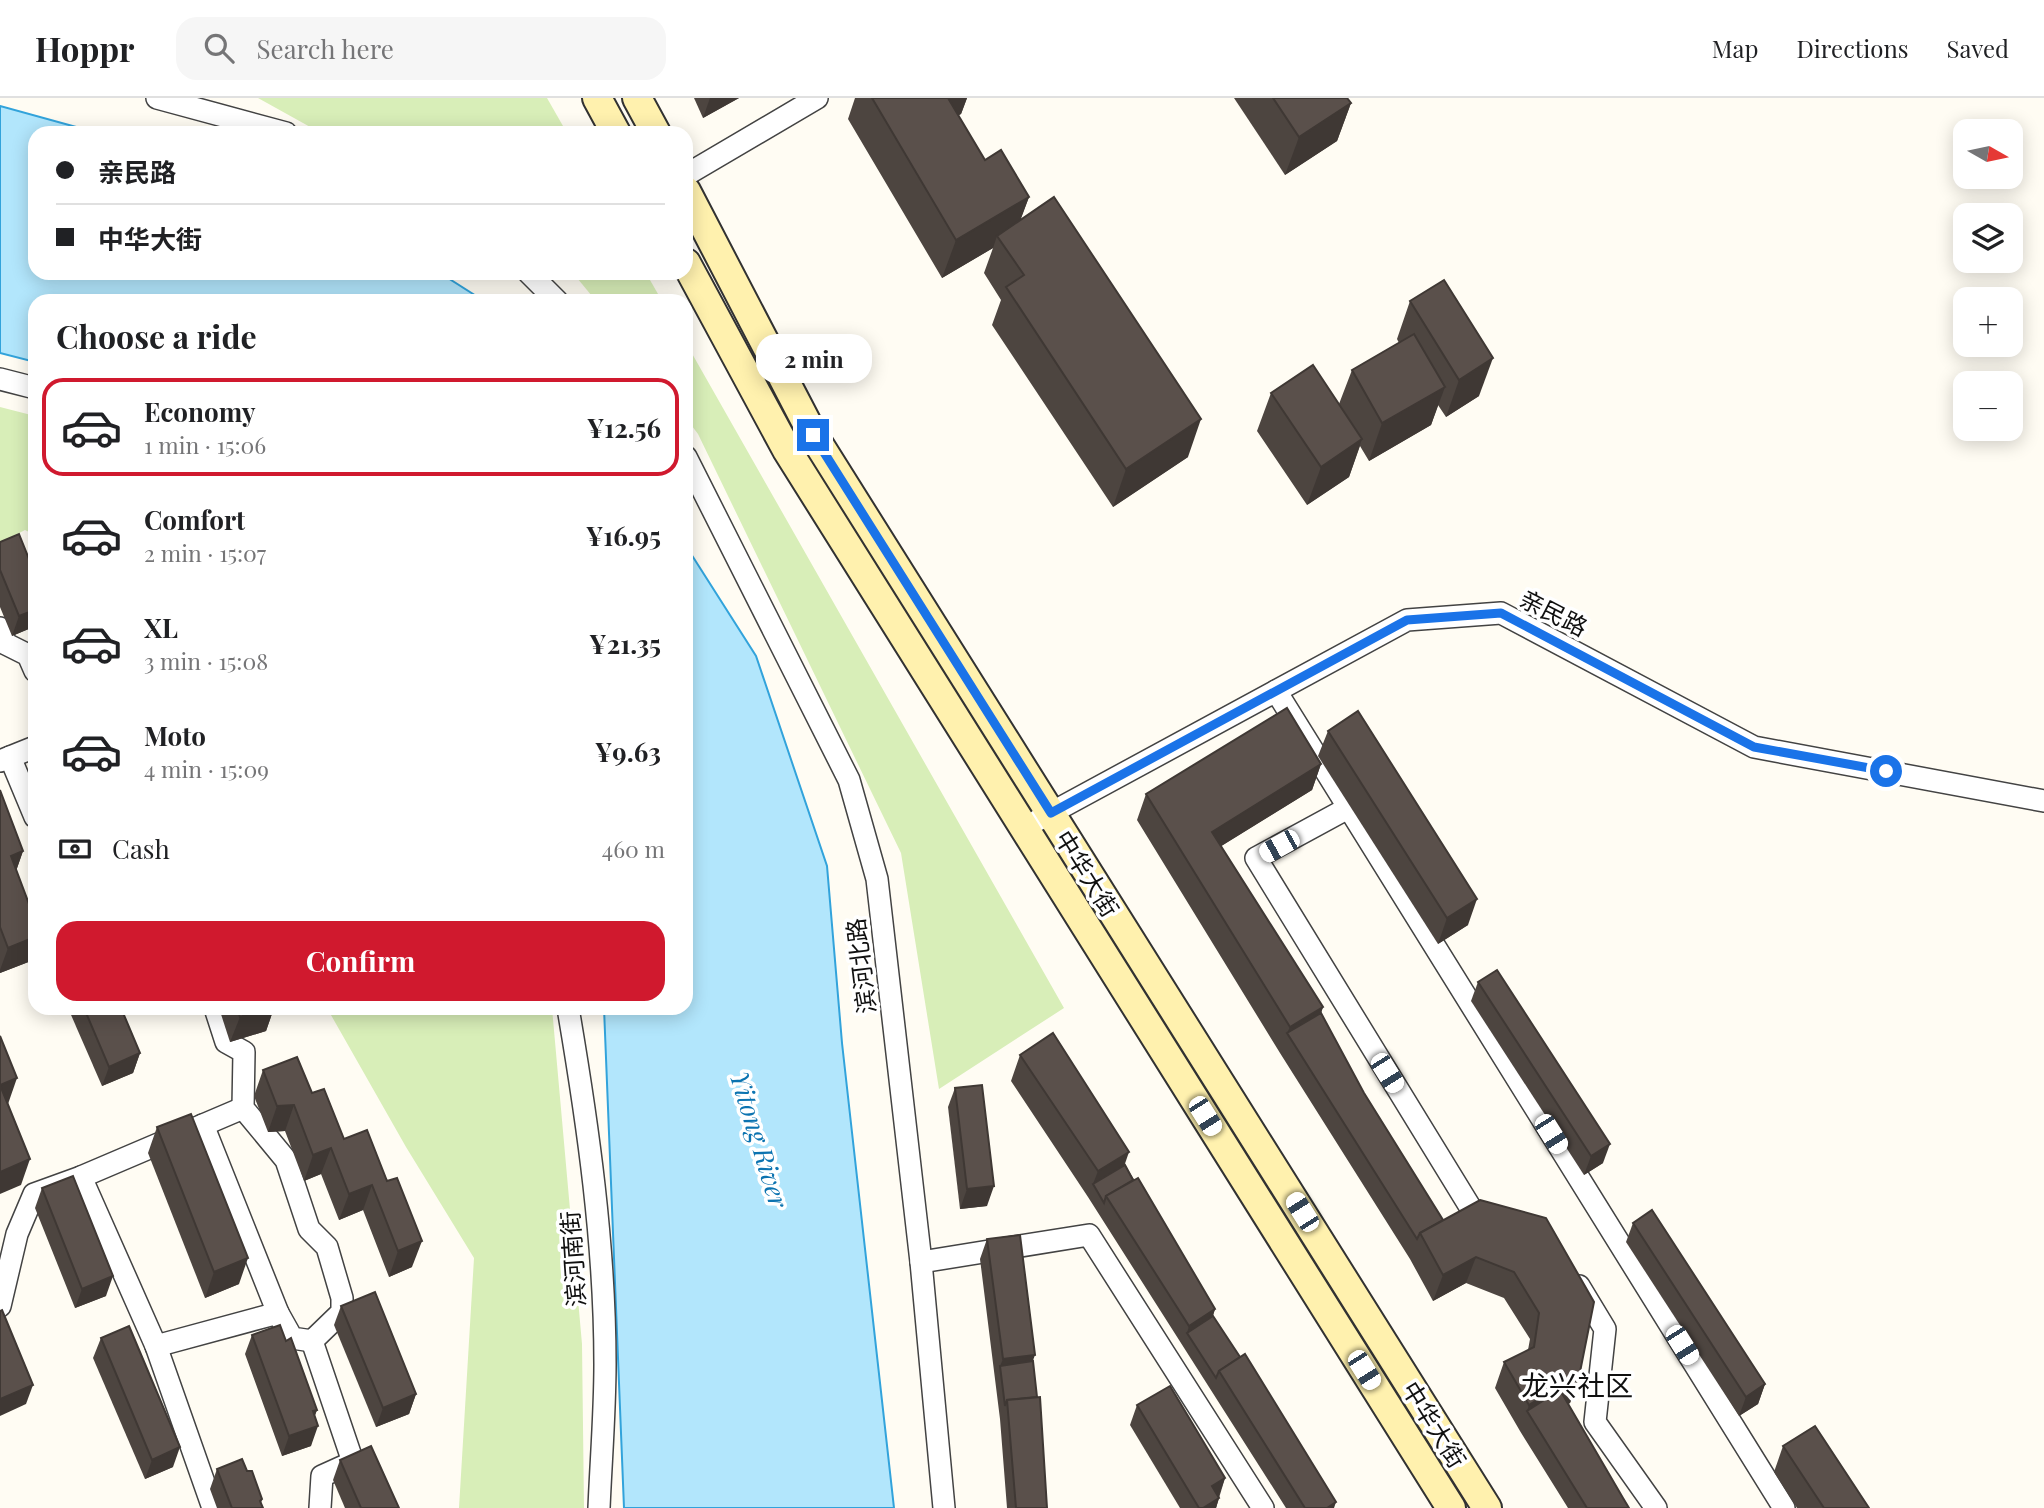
<!DOCTYPE html>
<html lang="en">
<head>
<meta charset="utf-8">
<style>
	:root { --surface:#fff; --page:#f6f6f6; --text:#202124; --muted:#757577; --line:#e0e0e0; --accent:#d0192e }
	body { margin:0; font-family:"Playfair Display","Noto Sans SC",serif; background:var(--page); color:var(--text); height:100vh; display:flex; flex-direction:column; font-size:26px; white-space:nowrap }
	* { box-sizing:border-box; margin:0 }
	p { font-size:23px; color:var(--muted) }
	.icon { flex:none; width:38px; height:38px; fill:none; stroke:currentColor; stroke-width:2; stroke-linecap:round; stroke-linejoin:round }
	.map { position:relative; flex:1; overflow:hidden }
	.details { position:absolute; left:28px; top:196px; width:665px; height:721px; display:flex; flex-direction:column; background:var(--surface); border-radius:21px; box-shadow:0 4px 18px #0003 }
	.details>* { flex:none }
	.hud { position:absolute; left:28px; top:28px; width:665px; height:154px; border-radius:21px; box-shadow:0 4px 18px #0003; display:grid; align-content:center; height:154px; padding:0 28px; background:var(--surface) }
	.needle { width:46px; rotate:99deg }
	.buttons { position:absolute; left:1953px; top:21px; display:grid; gap:14px }
	.buttons a { display:grid; place-items:center; width:70px; height:70px; border-radius:14px; background:var(--surface); box-shadow:0 4px 18px #0003; font-size:35px }
	.end { position:absolute; width:32px; height:32px; margin:-16px; border:9px solid #1a73e8; background:#fff; box-shadow:0 0 0 4px #fff }
	.from { border-radius:50% }
	.bubble { position:absolute; height:49px; border-radius:21px; background:var(--surface); box-shadow:0 4px 18px #0003; font-size:23px; font-weight:700; line-height:49px; text-align:center }
	.car { position:absolute; width:21px; height:42px; margin:-21px -10px; border-radius:9px; box-shadow:0 0 5px 2px #0007; background:linear-gradient(#fff 24%,#345 0 40%,#fff 0 76%,#345 0 86%,#fff 0) }
	.hud b { display:flex; align-items:center; gap:24px; height:66px; font-size:26px }
	.hud b+b { border-top:2px solid var(--line) }
	.hud i { width:18px; height:18px; background:var(--text) }
	ul { padding:0; list-style:none }
	li { display:flex; align-items:center; gap:21px; height:98px; margin:0 14px 10px; padding:0 14px; border:4px solid transparent; border-radius:21px }
	li div { flex:1 }
	li b { display:block; font-size:26px }
	li em { font-style:normal; font-weight:700 }
	li.selected { border-color:var(--accent) }
	li>.icon { width:63px; height:63px; stroke-width:1.5 }
	h2 { padding:0 28px; font-size:32px; line-height:84px }
	.pay { display:flex; align-items:center; gap:18px; height:77px; padding:0 28px; font-size:26px }
	.pay p { margin-inline-start:auto }
	.button { display:flex; gap:14px; margin-top:auto; padding:14px 28px }
	.button a { flex:1; height:80px; border-radius:21px; background:var(--accent); color:#fff; font-size:28px; font-weight:700; line-height:80px; text-align:center }
	header { display:flex; align-items:center; gap:42px; box-sizing:border-box; height:98px; padding:0 35px; background:var(--surface); border-bottom:2px solid var(--line) }
	header strong { font-size:33px }
	nav { display:flex; gap:38px; margin-inline-start:auto; font-size:24px }
	.search { width:490px; height:63px; background:var(--page); display:flex; align-items:center; gap:18px; box-sizing:border-box; padding:0 24px; border-radius:21px; color:var(--muted); font-size:26px }
	.map>svg:first-child { display:block }
	.green { fill:#d8eeb8 }
	.water { fill:#b2e6fc; stroke:#32a3db; stroke-width:2 }
	.lines { fill:none; stroke-linecap:round; stroke-linejoin:round }
	.street-casing { stroke:#434343; stroke-width:24 }
	.secondary-casing { stroke:#323232; stroke-width:32 }
	.street { stroke:#fff; stroke-width:21 }
	.secondary { stroke:#fff1ae; stroke-width:28 }
	.wall { fill:#4d4540 }
	.shaded-wall { fill:#3f3834 }
	.building { fill:#5a504b; stroke:#3f3834; stroke-width:2 }
	.route { stroke:#1a73e8; stroke-width:9 }
	.labels { text-anchor:middle; dominant-baseline:central; stroke-width:7; stroke-linejoin:round; paint-order:stroke }
	.street-label { font-size:24px; fill:#101010; stroke:#fff }
	.water-label { font-size:26px; font-style:italic; fill:#0b73b0; stroke:#fff }
	.quarter-label { font-size:28px; fill:#101010; stroke:#fff }
</style>
</head>
<body>
<header>
<strong>Hoppr</strong>
<div class="search"><svg class="icon" aria-label="search" viewBox="0 0 24 24"><circle cx="10" cy="10" r="6"/><path d="M15 15l6 6"/></svg>Search here</div>
<nav><a>Map</a><a>Directions</a><a>Saved</a></nav>
</header>
<div class="map">
<svg width="2044" height="1410" viewBox="0 0 2044 1410">
	<rect width="100%" height="100%" fill="#fffcf3"/>
	<g class="green">
		<path d="M258,0h289l20,35h-246z"/>
		<path d="M573,175h73l16,28h-66z"/>
		<path d="M686,245l378,665 -125,81 -38,-236 -203,-419 -12,-16z"/>
		<path d="M0,309l35,9v119l-10,-5 -25,13z"/>
		<path d="M327,910h225l30,336 2,164h-125l15,-250 -68,-111z"/>
	</g>
	<g class="water">
		<path d="M0,8l98,27h-63v140h405l44,28h-449v61l-35,-9z"/>
		<path d="M686,448l70,110 71,210 15,177 52,465h-270l-20,-500h82z"/>
	</g>
	<g class="lines">
		<g class="street-casing">
			<g id="street">
				<path d="M157,0l129,35"/>
				<path d="M686,77l131,-77"/>
				<path d="M529,175l28,28"/>
				<path d="M0,281l35,9"/>
				<path d="M686,359l163,323 28,99 44,383 23,246"/>
				<path d="M0,530l6,16 22,11 7,16"/>
				<path d="M1276,593l508,817"/>
				<path d="M10,659l25,60"/>
				<path d="M0,663l35,-14"/>
				<path d="M1348,710l-92,50 219,357 15,6"/>
				<path d="M1038,722l369,-200 94,-7 253,134 290,54"/>
				<path d="M568,910c20,117 37,237 37,356 0,48 -4,96 -6,144"/>
				<path d="M203,1027l75,188"/>
				<path d="M81,1079l75,169 57,162"/>
				<path d="M921,1164l168,-27 174,273"/>
				<path d="M1579,1188l26,43 -10,93 61,86"/>
				<path d="M0,1208l17,-72 17,-40 47,-17 162,-69"/>
				<path d="M312,1243l41,121 -31,14 -2,32"/>
				<path d="M156,1248l122,-33 14,25 20,3 30,-29v-14l-15,-51 -18,-18 -23,-69 -43,-52 1,-56 -18,-10 -11,-34"/>
			</g>
		</g>
		<g class="secondary-casing">
			<g id="secondary">
				<path d="M597,0l19,35"/>
				<path d="M637,0l19,35"/>
				<path d="M686,93l127,244 674,1073"/>
				<path d="M686,165l101,187 664,1058"/>
			</g>
		</g>
		<use href="#street" class="street"/>
		<use href="#secondary" class="secondary"/>
	</g>
	<g class="wall">
		<path d="M694,0h45l-36,20z"/>
		<path d="M855,0h112l-6,16 -3,1 27,45 44,37 -9,23 168,237 -75,50 -121,-182 9,-25 -17,-27 9,-25 -51,30 -94,-159z"/>
		<path d="M1234,0h113l4,5 -14,38 -52,34z"/>
		<path d="M1410,203l69,95 -33,21 -8,-12 -7,20 -62,36 -9,-15 -11,31 -42,28 -50,-74 14,-38 68,11 13,-34 47,-27 -2,-4z"/>
		<path d="M0,444l35,32v65l-4,-11 -19,8 -12,-29z"/>
		<path d="M1328,633l140,194 -30,19 -120,-188z"/>
		<path d="M1321,666l-9,26 -91,56 102,161 -2,6 43,80 79,127 37,-20 99,177 -9,26 -2,1 61,104h-61l-48,-77 -25,-43 9,-26 24,-12 2,-11 -26,-41 -38,-15 -33,18 -23,-42 -130,-206 -143,-233 9,-26z"/>
		<path d="M0,692l23,61 -7,20 15,90 -31,12z"/>
		<path d="M1478,884l125,181 -19,12 -113,-174z"/>
		<path d="M68,910h53l19,45 -7,20 -31,13z"/>
		<path d="M219,910h55l-8,23 -36,11z"/>
		<path d="M1020,957l105,110 90,144 -2,7 121,192h-48l-198,-311 -77,-116z"/>
		<path d="M263,972l49,23 32,46 23,-9 45,137 -23,10 -26,-67 -24,10 -18,-46 -17,7 -19,-50 -17,1 -14,-36z"/>
		<path d="M955,990l32,118 -27,3 -12,-102z"/>
		<path d="M157,1029l82,157 -34,14 -57,-145z"/>
		<path d="M42,1090l64,108 -31,12 -40,-100z"/>
		<path d="M1633,1125l132,161 -7,20 -19,12 -113,-174z"/>
		<path d="M987,1141l46,122 14,147h-40l-7,-89 -20,-160z"/>
		<path d="M341,1208l75,88 -7,20 -33,13 -42,-102z"/>
		<path d="M252,1237l34,6 31,69 -3,7 -3,29 -29,10 -37,-102z"/>
		<path d="M101,1240l72,129 -28,12 -52,-121z"/>
		<path d="M1137,1307l88,73 -9,30h-36l-50,-83z"/>
		<path d="M1783,1348l86,62h-72l-23,-36z"/>
		<path d="M340,1362l59,48h-54l-12,-28z"/>
		<path d="M217,1371l30,2 15,28 -1,4 2,5h-46l-7,-19z"/>
	</g>
	<g class="shaded-wall">
		<path d="M710,0h29l-36,20z"/>
		<path d="M943,0h24l-6,16 -30,17z"/>
		<path d="M1351,5l-14,38 -52,34 14,-38z"/>
		<path d="M1029,99l-14,38 -18,1 -4,12 -51,30 14,-38z"/>
		<path d="M1493,260l-14,38 -33,21 13,-37z"/>
		<path d="M1445,289l-14,38 -62,36 13,-38z"/>
		<path d="M1201,321l-13,38 -75,50 13,-38z"/>
		<path d="M1362,341l-13,38 -42,28 14,-38z"/>
		<path d="M35,512v6l-4,12 -19,8 7,-20z"/>
		<path d="M1321,666l-9,26 -110,68 10,-26z"/>
		<path d="M23,753l-9,26 -3,-21z"/>
		<path d="M1477,801l-9,26 -30,19 9,-26z"/>
		<path d="M35,839v14l-4,10 -31,12v-3l8,-22z"/>
		<path d="M1323,909l-9,26h-27l3,-6z"/>
		<path d="M266,910h8l-8,23 -36,11 10,-25z"/>
		<path d="M140,955l-7,20 -31,13 7,-19z"/>
		<path d="M17,980l-9,26 -8,-19z"/>
		<path d="M294,1007l-9,26 -17,1 9,-26z"/>
		<path d="M1610,1046l-7,19 -19,12 7,-19z"/>
		<path d="M331,1050l-10,26 -17,7 9,-26z"/>
		<path d="M1129,1054l-9,26 -27,6 5,-13z"/>
		<path d="M30,1061l-9,26 -21,9v-22z"/>
		<path d="M372,1087l-9,25 -24,10 10,-26z"/>
		<path d="M994,1088l-7,20 -27,3 7,-20z"/>
		<path d="M422,1143l-10,26 -23,10 9,-26z"/>
		<path d="M1476,1159l-10,26 -33,18 10,-26z"/>
		<path d="M248,1160l-9,26 -34,14 9,-26z"/>
		<path d="M113,1178l-7,20 -31,12 7,-19z"/>
		<path d="M1215,1211l-7,20 -21,4 2,-7z"/>
		<path d="M1035,1257l-7,19 -28,-8 3,-7z"/>
		<path d="M1579,1279l-9,26 -17,7 -26,1 2,-6 33,-21z"/>
		<path d="M1765,1286l-7,20 -19,12 7,-19z"/>
		<path d="M33,1287l-7,19 -26,12v-17z"/>
		<path d="M416,1296l-7,20 -33,13 7,-19z"/>
		<path d="M317,1312l-7,19 8,-3 -7,20 -29,10 7,-20 24,-25z"/>
		<path d="M180,1349l-7,20 -28,12 7,-19z"/>
		<path d="M1225,1380l-7,20 -6,-12z"/>
		<path d="M1219,1400l-3,10h-13z"/>
		<path d="M1336,1404l-2,6h-7z"/>
	</g>
	<g class="building">
		<path d="M872,0h76l37,62 16,-10 28,47 -73,43z"/>
		<path d="M1273,0h74l4,5 -52,34z"/>
		<path d="M1054,99l147,222 -75,50 -120,-182 18,-12 -27,-39z"/>
		<path d="M1444,182l49,78 -34,22 -49,-79z"/>
		<path d="M1414,236l31,53 -63,36 -30,-53z"/>
		<path d="M1313,267l49,74 -41,28 -50,-74z"/>
		<path d="M19,436l16,40v36l-16,6 -19,-46v-28z"/>
		<path d="M1287,610l34,56 -109,68 111,175 -33,20 -144,-233z"/>
		<path d="M1358,613l119,188 -30,19 -119,-187z"/>
		<path d="M0,692l23,61 -12,5 24,64v17l-27,11 -8,-21z"/>
		<path d="M1497,872l113,174 -19,12 -113,-174z"/>
		<path d="M84,910h37l19,45 -31,14z"/>
		<path d="M237,910h29l-26,9z"/>
		<path d="M1321,915l43,80 79,127 -23,13 -3,6 -130,-206z"/>
		<path d="M1053,935l76,119 -31,19 -78,-116z"/>
		<path d="M0,938l17,42 -17,7 30,74 -30,13z"/>
		<path d="M297,959l15,36 12,-4 20,50 23,-9 20,51 10,-3 25,63 -24,10 -26,-66 -23,9 -18,-46 -18,7 -19,-50 -17,1 -14,-36z"/>
		<path d="M982,987l12,101 -27,3 -12,-101z"/>
		<path d="M191,1016l57,144 -34,14 -57,-145z"/>
		<path d="M1125,1067l8,15 -27,16 -2,7 -11,-19z"/>
		<path d="M73,1078l40,100 -31,13 -40,-101z"/>
		<path d="M1138,1080l77,131 -26,17 -83,-130z"/>
		<path d="M1480,1102l66,18 48,84 -15,75 -17,7 -33,21 -25,-43 30,-15 5,-34 -25,-41 -38,-15 -33,18 -23,-42z"/>
		<path d="M1652,1112l113,174 -19,13 -113,-174z"/>
		<path d="M1020,1137l15,120 -32,4 -16,-120z"/>
		<path d="M375,1194l41,102 -33,14 -42,-102z"/>
		<path d="M2,1212l31,75 -33,14v-88z"/>
		<path d="M1213,1218l27,41 -21,14 -3,7 -29,-45z"/>
		<path d="M280,1227l6,16 5,-3 26,72 -4,1 5,15 -29,10 -37,-101z"/>
		<path d="M129,1228l51,121 -28,13 -51,-122z"/>
		<path d="M1245,1256l91,148 -9,6h-22l-86,-137z"/>
		<path d="M1033,1263l4,36 -30,3 -2,6 -5,-40z"/>
		<path d="M1170,1288l55,92 -13,8 7,12 -16,10h-4l-62,-103z"/>
		<path d="M1560,1292l63,108 6,10h-42l-60,-97z"/>
		<path d="M1040,1299l7,111h-31l-9,-108z"/>
		<path d="M1815,1328l54,82h-45l-41,-62z"/>
		<path d="M371,1348l28,62h-38l-21,-48z"/>
		<path d="M242,1361l5,12h5l10,28 -2,2 3,7h-31l-15,-39z"/>
	</g>
	<g class="lines">
		<path class="route" d="M813,337l238,378 356,-193 94,-7 253,134 132,24"/>
	</g>
	<g class="labels">
		<g class="street-label">
			<text transform="translate(1554 514) rotate(27)">亲民路</text>
			<text transform="translate(1088 775) rotate(58)">中华大街</text>
			<text transform="translate(860 868) rotate(-97)">滨河北路</text>
			<text transform="translate(572 1161) rotate(-94)">滨河南街</text>
			<text transform="translate(1435 1326) rotate(58)">中华大街</text>
		</g>
		<g class="water-label">
			<text transform="translate(760 1041) rotate(73)">Yitong River</text>
		</g>
		<g class="quarter-label">
			<text x="1577" y="1286">龙兴社区</text>
		</g>
	</g>
</svg>
<div class="buttons">
<a><svg class="needle" viewBox="-14 -14 28 28"><path d="M0-13l5 13h-10z" fill="#e53935"/><path d="M0 13l5-13h-10z" fill="#757577"/></svg></a>
<a><svg class="icon" aria-label="layers" viewBox="0 0 24 24"><path d="M12 4l9 5-9 5-9-5zM3 14l9 5 9-5"/></svg></a>
<a>+</a>
<a>−</a>
</div>
<i class="end from" style="left:1886px;top:673px"></i>
<i class="end" style="left:813px;top:337px"></i>
<div class="bubble" style="left:756px;top:236px;width:116px">2 min</div>
<i class="car" style="left:1279px;top:748px;rotate:241deg"></i>
<i class="car" style="left:1387px;top:975px;rotate:148deg"></i>
<i class="car" style="left:1205px;top:1018px;rotate:148deg"></i>
<i class="car" style="left:1551px;top:1036px;rotate:148deg"></i>
<i class="car" style="left:1302px;top:1114px;rotate:328deg"></i>
<i class="car" style="left:1682px;top:1247px;rotate:148deg"></i>
<i class="car" style="left:1364px;top:1272px;rotate:148deg"></i>
<div class="hud">
<b><i class="from"></i>亲民路</b>
<b><i></i>中华大街</b>
</div>
<section class="details">
<h2>Choose a ride</h2>
<ul>
<li class="selected"><svg class="icon" aria-label="car" viewBox="0 0 24 24"><path d="M5 17H2v-5l4-1 3-4h7l3 4 3 1v5h-3M9 17h6M6 11h13"/><circle cx="7" cy="17" r="2"/><circle cx="17" cy="17" r="2"/></svg><div><b>Economy</b><p>1 min · 15:06</p></div><em>¥12.56</em></li>
<li><svg class="icon" aria-label="car" viewBox="0 0 24 24"><path d="M5 17H2v-5l4-1 3-4h7l3 4 3 1v5h-3M9 17h6M6 11h13"/><circle cx="7" cy="17" r="2"/><circle cx="17" cy="17" r="2"/></svg><div><b>Comfort</b><p>2 min · 15:07</p></div><em>¥16.95</em></li>
<li><svg class="icon" aria-label="car" viewBox="0 0 24 24"><path d="M5 17H2v-5l4-1 3-4h7l3 4 3 1v5h-3M9 17h6M6 11h13"/><circle cx="7" cy="17" r="2"/><circle cx="17" cy="17" r="2"/></svg><div><b>XL</b><p>3 min · 15:08</p></div><em>¥21.35</em></li>
<li><svg class="icon" aria-label="car" viewBox="0 0 24 24"><path d="M5 17H2v-5l4-1 3-4h7l3 4 3 1v5h-3M9 17h6M6 11h13"/><circle cx="7" cy="17" r="2"/><circle cx="17" cy="17" r="2"/></svg><div><b>Moto</b><p>4 min · 15:09</p></div><em>¥9.63</em></li>
</ul>
<div class="pay"><svg class="icon" aria-label="cash" viewBox="0 0 24 24"><path d="M3 7h18v10H3z"/><circle cx="12" cy="12" r="2"/></svg>Cash<p>460 m</p></div>
<div class="button"><a>Confirm</a></div>
</section>
</div>
</body>
</html>
